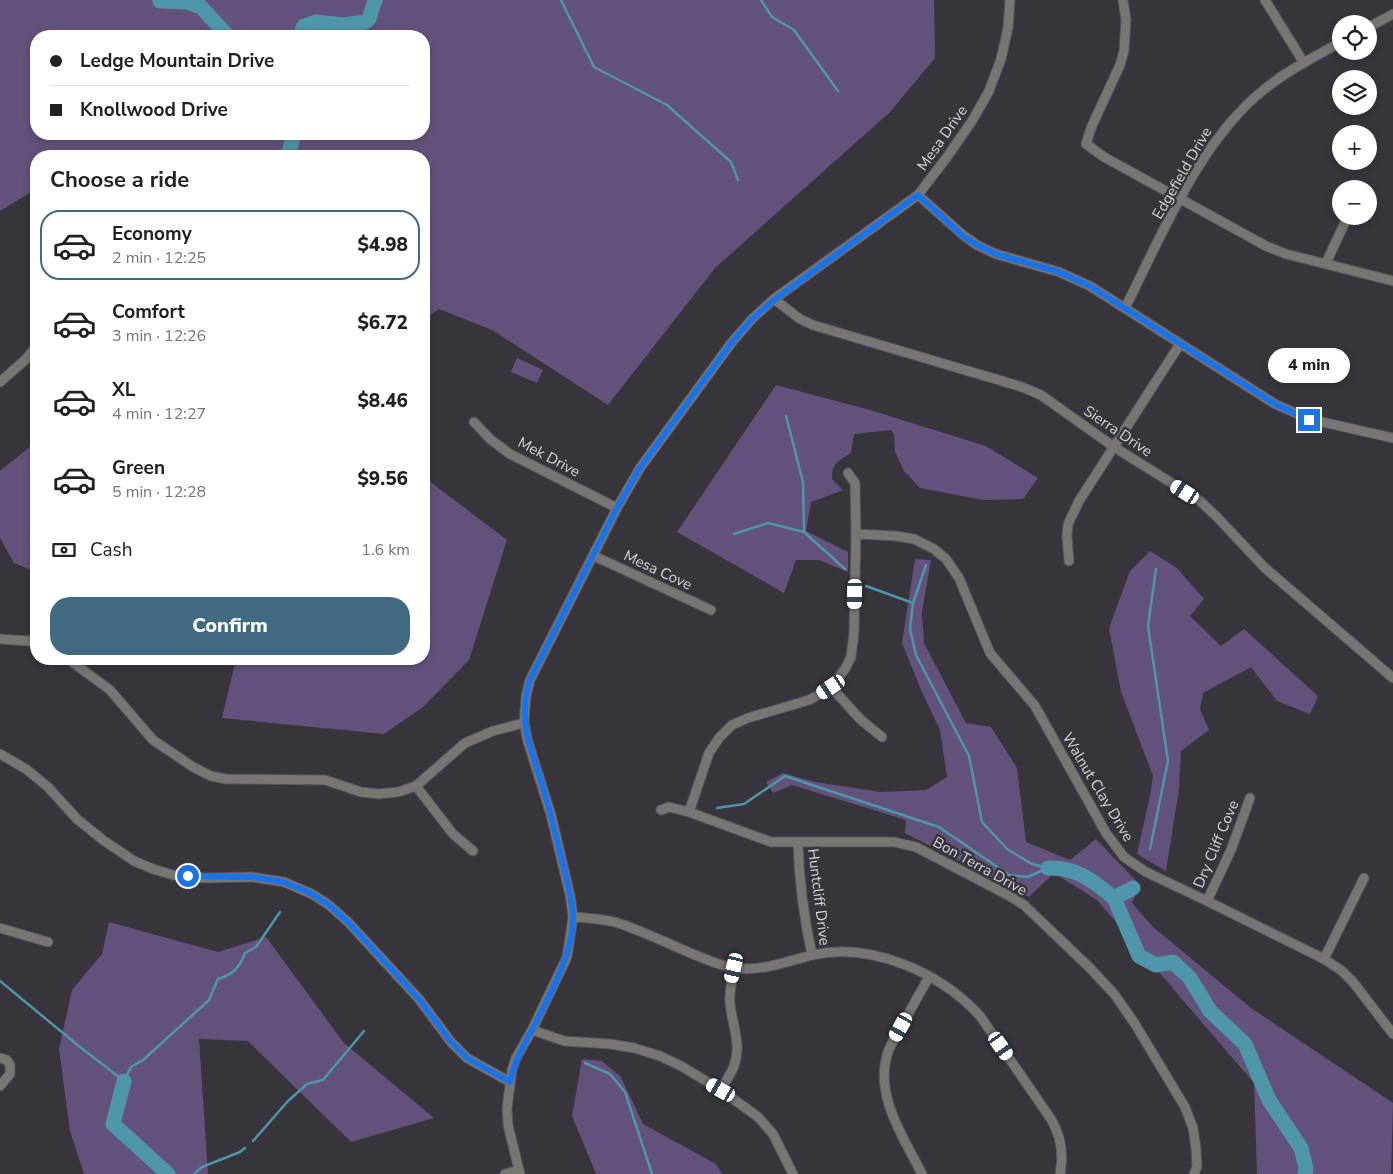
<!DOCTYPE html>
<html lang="en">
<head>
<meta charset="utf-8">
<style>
	:root { --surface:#fff; --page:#f6f6f6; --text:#202124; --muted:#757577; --line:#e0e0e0; --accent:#406a80 }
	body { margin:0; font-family:"Nunito Sans",sans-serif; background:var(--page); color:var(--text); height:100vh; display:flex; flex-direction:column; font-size:19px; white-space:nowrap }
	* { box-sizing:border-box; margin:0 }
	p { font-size:16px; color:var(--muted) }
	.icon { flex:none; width:28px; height:28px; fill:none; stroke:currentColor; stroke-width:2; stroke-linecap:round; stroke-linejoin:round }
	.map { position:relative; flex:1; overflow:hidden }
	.details { position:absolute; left:30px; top:150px; width:400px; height:515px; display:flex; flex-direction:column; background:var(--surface); border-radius:20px; box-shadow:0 2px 8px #0003 }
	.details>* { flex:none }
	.guide { position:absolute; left:30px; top:30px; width:400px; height:110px; border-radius:20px; box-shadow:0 2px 8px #0003; display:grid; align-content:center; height:110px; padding:0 20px; background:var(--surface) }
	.buttons { position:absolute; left:1332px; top:15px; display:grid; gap:10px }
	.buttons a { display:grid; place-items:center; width:45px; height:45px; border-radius:50%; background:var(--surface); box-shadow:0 2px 8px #0003; font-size:25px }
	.end { position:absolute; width:22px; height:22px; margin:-11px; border:6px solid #1a73e8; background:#fff; box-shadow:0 0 0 2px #fff }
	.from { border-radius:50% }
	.bubble { position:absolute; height:35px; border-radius:18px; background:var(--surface); box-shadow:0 2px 8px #0003; font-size:16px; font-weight:800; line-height:35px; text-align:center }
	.car { position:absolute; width:15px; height:30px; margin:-15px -8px; border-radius:6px; box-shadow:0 0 4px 1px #0007; background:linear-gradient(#fff 24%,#345 0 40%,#fff 0 76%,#345 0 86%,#fff 0) }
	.guide b { display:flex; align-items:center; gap:18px; height:48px; font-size:19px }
	.guide b+b { border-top:1px solid var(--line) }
	.guide i { width:12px; height:12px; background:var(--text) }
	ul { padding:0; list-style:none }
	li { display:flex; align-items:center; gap:15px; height:70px; margin:0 10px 8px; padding:0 10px; border:2px solid transparent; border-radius:20px }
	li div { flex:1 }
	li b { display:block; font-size:19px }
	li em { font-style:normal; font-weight:800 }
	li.selected { border-color:var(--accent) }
	li>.icon { width:45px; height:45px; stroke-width:1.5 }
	h2 { padding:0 20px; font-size:22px; line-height:60px }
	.pay { display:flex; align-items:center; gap:12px; height:55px; padding:0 20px; font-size:19px }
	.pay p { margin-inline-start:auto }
	.button { display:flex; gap:10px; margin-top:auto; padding:10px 20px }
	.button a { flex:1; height:58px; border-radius:20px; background:var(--accent); color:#fff; font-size:20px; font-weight:800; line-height:58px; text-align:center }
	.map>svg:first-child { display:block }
	.green { fill:#63527b; fill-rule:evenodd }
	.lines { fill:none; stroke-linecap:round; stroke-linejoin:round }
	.stream { stroke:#5096aa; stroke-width:2.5 }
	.river { stroke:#5096aa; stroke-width:15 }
	.minor-casing { stroke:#555259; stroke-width:11 }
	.minor { stroke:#787572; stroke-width:9 }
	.route { stroke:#1a73e8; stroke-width:6 }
	.labels { text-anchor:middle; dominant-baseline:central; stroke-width:5; stroke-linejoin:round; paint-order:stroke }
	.street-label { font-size:15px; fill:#d9d7dc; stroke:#38353c }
</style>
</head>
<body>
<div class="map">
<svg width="1393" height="1174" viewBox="0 0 1393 1174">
	<rect width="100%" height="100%" fill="#38353c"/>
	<g class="green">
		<path d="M0,0h934l1,58 -45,54 -175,156 -107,137 -116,-75 -53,-21 -15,10v-163h-259l-3,-3 -39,3h-87v33l-36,22zM424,36v98h-388v-98z"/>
		<path d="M517,358l26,12 -6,13 -26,-11z"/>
		<path d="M776,385l94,25 116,36 52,32 -15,21 -40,1 -63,-12 -16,-17 -9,-19 -1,-18 -3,-4 -37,4 -3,19c-13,8 -19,10 -19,26l11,11 -32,12 -5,29 42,21v20l-29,-12h-23l-12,33 -107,-61z"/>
		<path d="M36,442v130l-22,-9 -14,-25v-67z"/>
		<path d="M424,477l83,63 -38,120 -46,47 -39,27 -162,-16 13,-55 -3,-4h192z"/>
		<path d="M1150,551l27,17 27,31 -14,17 31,30 23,-17 74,67 -8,18 -33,-13 -26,-34 -48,26 -3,16 9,21 -28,21 -2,38 -13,82 -29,-17 13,-58 3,-20 -32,-84 -12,-64 21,-57z"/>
		<path d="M915,559l16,1 -9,52 2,31 42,80 25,4 26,41 9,74 44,18 26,-21 44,46 -8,18 21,24 98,81 142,95 -2,71h-134l-3,-91 -157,-183 -43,-27 -25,24 -124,-64 1,-13 -114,-35 -19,8 -7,-11 17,-9 32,9 66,10 45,-2 21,-13 -7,-47 -18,-38 -20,-49z"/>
		<path d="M109,922l109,30 48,-15 78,106 90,75 -83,24 -103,-101 -49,-2 9,135h-124l-14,-43 -11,-82 13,-59 30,-36z"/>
		<path d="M582,1059l20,2 19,16 22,47 73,40 6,10h-126l-24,-58z"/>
	</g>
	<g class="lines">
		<g class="stream">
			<path d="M561,0l33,67 73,38 64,57 7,18"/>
			<path d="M761,0l11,17 22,13 44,61"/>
			<path d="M786,416l17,66 1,50 41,37"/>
			<path d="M734,534l34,-11 36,9"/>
			<path d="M866,586l47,17 -3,26 6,26 53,101 13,66 25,27 25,15 16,4"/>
			<path d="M913,603l13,-38"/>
			<path d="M717,808l27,-4 41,-28 154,51 70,48 19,2 19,-9"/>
			<path d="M1150,849l18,-88 -20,-135 8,-57"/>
			<path d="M0,981l80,66 44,34 7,-14 12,-7 66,-60 9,-21c16,-5 21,-11 27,-26l11,-6 24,-35"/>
			<path d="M585,1063l25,11 15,18 27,82"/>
			<path d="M253,1141l35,-40 19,-17 16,-4 41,-49"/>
			<path d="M194,1174l8,-7 38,-15 5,-4"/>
		</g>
		<g class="river">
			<path d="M160,0v1l27,1 14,5 27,29"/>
			<path d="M300,36l4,-10 12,-4 28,3 21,-3 4,-3 6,-19"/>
			<path d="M288,156l6,-22"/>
			<path d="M1048,868c29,-1 45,13 66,30"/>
			<path d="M1133,888l-19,10 25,58 17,9 17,-3 17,16 20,33 35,33 24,56 32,48 5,20 -1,6"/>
			<path d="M124,1081l-11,43 55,50"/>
		</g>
		<g class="minor-casing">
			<g id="minor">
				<path d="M1123,0l3,20 -2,31 -4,14 -29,63 -5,16 18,13 162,89 20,8 107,27"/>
				<path d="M1265,0l39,63"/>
				<path d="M1369,27l24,-13"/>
				<path d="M918,195l45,40 14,10 19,9 63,18 31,14 185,118 34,15 84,19"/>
				<path d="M1326,263l22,-47"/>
				<path d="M774,299l26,20 13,6 209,62 19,8 73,52 85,53 18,17 48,51 128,110"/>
				<path d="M1125,308c37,-73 75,-169 141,-220 22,-18 50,-32 75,-46"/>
				<path d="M0,382l25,-22 11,-13"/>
				<path d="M474,422l16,17 20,15 107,54"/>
				<path d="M856,534l40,2 18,3 20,10 12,10 13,19 31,75 45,53 71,127 18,24 22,15 61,29 117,58 18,12 11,11 40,52"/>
				<path d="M594,556l117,54"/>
				<path d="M1069,561l-2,-24 1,-13 11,-23 101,-157"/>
				<path d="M0,639l29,2 7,3"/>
				<path d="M68,659l42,31 43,50 40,27 18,9 15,3 99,1 36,12 18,2 19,-2 18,-6 49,-43 28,-12 31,-8"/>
				<path d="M831,687l30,33 21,17"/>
				<path d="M0,754l26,15 22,18 29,32 26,21 31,21 19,8 20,6 31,3 48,-1 32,5 28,12 17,11 19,17 71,77 32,43 16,16 43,24"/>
				<path d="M416,786l37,48 20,17"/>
				<path d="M661,810l8,-3 20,5 82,30h123l22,5 90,47 18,11 66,63 25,27 20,29 50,83 8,21 3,20 1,18 -3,8"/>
				<path d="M689,812l20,-59 10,-15 13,-13 16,-7 61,-18 11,-6 11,-7 14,-18 6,-12 3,-24 2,-99 -1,-51 -7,-10"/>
				<path d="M798,843c1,38 6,75 14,112"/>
				<path d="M1207,901l24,-51 19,-52"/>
				<path d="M573,917c15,1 31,2 45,6 24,8 47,19 70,29 15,6 31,14 47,16 26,4 52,-7 78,-13 58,-13 127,17 167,61l71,103c10,17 13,35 9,55"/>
				<path d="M0,928l48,14"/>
				<path d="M1324,959l40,-81"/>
				<path d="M532,1030l32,11 46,3 24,4 26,8 21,10 40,24 37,27 15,17 20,40"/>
				<path d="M0,1058l7,2 3,5v9l-10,12"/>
				<path d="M721,1090c4,-8 10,-16 13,-24 8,-22 -2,-41 -4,-63 -1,-12 2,-23 4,-35"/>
				<path d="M505,1174l14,-4"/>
				<path d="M520,1174l-12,-49 -1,-17 5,-38 4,-12 16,-28 35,-73 6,-40 -3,-22 -19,-80 -23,-73 -4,-19 2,-27 4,-16 87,-172 23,-40 92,-126 21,-24 21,-19 144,-104 29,-38 25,-36 17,-30 12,-32 7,-31 2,-28"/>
				<path d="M922,1174c-18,-36 -47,-77 -35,-119 3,-11 10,-21 16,-31 8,-16 17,-31 26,-47"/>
			</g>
		</g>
		<use href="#minor" class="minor"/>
	</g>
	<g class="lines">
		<path class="route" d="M188,876l64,1 32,5 28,12 17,11 19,17 71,77 32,43 16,16 43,24c4,-20 13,-35 22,-52 16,-32 42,-77 41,-113 0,-17 -6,-33 -9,-49 -7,-27 -13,-54 -21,-81 -12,-40 -26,-64 -13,-107l87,-172 23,-40 92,-126 21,-24 21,-18 144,-105 45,41 14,9 19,9 63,18 31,14 185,118 34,16"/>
	</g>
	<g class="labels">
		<g class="street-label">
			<text transform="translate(942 138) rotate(-55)">Mesa Drive</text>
			<text transform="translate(1182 173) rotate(-60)">Edgefield Drive</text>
			<text transform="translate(1118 431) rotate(34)">Sierra Drive</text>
			<text transform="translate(549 457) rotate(28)">Mek Drive</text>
			<text transform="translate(658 570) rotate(25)">Mesa Cove</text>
			<text transform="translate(1098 787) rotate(59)">Walnut Clay Drive</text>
			<text transform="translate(1216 844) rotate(-67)">Dry Cliff Cove</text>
			<text transform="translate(980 866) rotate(29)">Bon Terra Drive</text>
			<text transform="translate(819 897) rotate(83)">Huntcliff Drive</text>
		</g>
	</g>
</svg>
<div class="buttons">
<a><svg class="icon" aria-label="locate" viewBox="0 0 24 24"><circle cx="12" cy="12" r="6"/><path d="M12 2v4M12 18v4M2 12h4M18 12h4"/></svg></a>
<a><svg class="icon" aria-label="layers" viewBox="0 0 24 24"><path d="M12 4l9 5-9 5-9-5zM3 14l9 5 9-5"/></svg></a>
<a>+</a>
<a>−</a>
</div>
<i class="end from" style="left:188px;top:876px"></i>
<i class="end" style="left:1309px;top:420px"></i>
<div class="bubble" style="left:1268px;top:348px;width:82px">4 min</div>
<i class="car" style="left:1185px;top:492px;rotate:302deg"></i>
<i class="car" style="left:855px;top:594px;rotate:181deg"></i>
<i class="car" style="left:831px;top:687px;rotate:236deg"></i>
<i class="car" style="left:734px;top:968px;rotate:193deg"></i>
<i class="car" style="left:901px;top:1027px;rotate:209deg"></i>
<i class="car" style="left:1001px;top:1046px;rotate:145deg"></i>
<i class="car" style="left:721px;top:1090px;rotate:300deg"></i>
<div class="guide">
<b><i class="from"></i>Ledge Mountain Drive</b>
<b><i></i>Knollwood Drive</b>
</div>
<section class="details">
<h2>Choose a ride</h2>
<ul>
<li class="selected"><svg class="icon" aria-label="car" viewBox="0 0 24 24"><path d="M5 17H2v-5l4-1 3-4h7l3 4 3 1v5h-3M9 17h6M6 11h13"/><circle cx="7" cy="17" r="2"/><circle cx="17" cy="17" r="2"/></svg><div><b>Economy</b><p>2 min · 12:25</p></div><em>$4.98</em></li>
<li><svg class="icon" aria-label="car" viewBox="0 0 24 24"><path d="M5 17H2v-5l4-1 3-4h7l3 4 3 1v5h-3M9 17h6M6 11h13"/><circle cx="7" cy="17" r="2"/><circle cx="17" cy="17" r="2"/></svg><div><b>Comfort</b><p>3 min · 12:26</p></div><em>$6.72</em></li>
<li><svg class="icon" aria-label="car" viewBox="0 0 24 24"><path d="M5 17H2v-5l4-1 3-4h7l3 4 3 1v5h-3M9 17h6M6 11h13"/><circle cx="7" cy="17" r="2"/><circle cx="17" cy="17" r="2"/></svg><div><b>XL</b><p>4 min · 12:27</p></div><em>$8.46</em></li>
<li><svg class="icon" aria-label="car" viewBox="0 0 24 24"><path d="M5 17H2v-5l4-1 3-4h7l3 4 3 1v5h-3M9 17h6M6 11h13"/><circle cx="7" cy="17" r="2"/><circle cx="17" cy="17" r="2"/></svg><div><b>Green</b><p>5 min · 12:28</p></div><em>$9.56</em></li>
</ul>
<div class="pay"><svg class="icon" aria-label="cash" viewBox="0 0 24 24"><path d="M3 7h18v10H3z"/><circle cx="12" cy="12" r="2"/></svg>Cash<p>1.6 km</p></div>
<div class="button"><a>Confirm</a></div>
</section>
</div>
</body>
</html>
